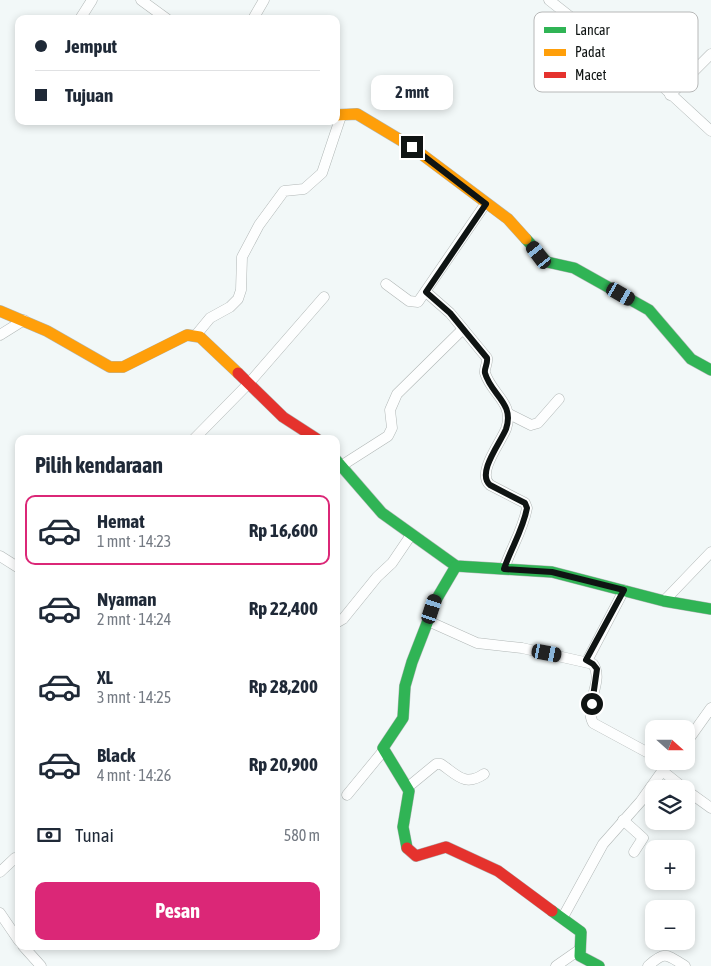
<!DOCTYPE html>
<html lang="id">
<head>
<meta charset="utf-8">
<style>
	:root { --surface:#fff; --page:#f6f6f7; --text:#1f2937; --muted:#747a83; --line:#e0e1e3; --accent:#db2777 }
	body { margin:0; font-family:"Asap Condensed",sans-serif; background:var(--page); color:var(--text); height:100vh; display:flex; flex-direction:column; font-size:19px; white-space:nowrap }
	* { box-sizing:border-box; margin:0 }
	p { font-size:16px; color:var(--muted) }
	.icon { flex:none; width:28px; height:28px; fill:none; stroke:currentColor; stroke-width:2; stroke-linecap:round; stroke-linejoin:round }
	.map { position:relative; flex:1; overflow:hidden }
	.panel { position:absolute; left:15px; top:435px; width:325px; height:515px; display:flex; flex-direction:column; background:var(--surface); border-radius:10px; box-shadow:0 2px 8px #0003 }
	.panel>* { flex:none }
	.hud { position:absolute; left:15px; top:15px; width:325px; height:110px; border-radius:10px; box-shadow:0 2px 8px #0003; display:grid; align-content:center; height:110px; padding:0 20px; background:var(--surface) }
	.needle { width:32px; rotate:111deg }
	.buttons { position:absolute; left:645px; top:720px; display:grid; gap:10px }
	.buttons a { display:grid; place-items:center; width:50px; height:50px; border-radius:10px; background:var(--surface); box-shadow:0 2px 8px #0003; font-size:25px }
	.end { position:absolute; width:22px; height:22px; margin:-11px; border:6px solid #0f1413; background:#fff; box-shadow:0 0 0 2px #fff }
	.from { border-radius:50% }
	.bubble { position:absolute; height:35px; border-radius:10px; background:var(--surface); box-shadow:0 2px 8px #0003; font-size:16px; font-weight:700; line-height:35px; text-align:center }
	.car { position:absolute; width:15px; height:30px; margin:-15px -8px; border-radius:6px; box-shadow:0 0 4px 1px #0007; background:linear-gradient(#222 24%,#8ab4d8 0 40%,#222 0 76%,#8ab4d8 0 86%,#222 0) }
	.hud b { display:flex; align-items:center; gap:18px; height:48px; font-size:19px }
	.hud b+b { border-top:1px solid var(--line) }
	.hud i { width:12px; height:12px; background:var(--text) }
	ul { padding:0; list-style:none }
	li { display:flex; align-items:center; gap:15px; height:70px; margin:0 10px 8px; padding:0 10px; border:2px solid transparent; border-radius:10px }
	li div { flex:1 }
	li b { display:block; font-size:19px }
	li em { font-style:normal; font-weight:700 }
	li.selected { border-color:var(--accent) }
	li>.icon { width:45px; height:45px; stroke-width:1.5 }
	h2 { padding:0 20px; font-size:22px; line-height:60px }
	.pay { display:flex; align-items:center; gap:12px; height:55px; padding:0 20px; font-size:19px }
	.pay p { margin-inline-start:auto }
	.primary-button { display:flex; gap:10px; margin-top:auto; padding:10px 20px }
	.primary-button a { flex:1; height:58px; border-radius:10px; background:var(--accent); color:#fff; font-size:20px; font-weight:700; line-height:58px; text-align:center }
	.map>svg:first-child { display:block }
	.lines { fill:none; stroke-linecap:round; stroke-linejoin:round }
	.street-casing { stroke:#b1b7b6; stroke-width:11 }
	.fast-casing { stroke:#b1b7b6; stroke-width:12 }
	.slow-casing { stroke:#b1b7b6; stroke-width:12 }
	.jam-casing { stroke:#b1b7b6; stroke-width:12 }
	.street { stroke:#fdfefe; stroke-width:10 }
	.fast { stroke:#30b455; stroke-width:11 }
	.slow { stroke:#ff9f0a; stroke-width:11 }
	.jam { stroke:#e5322d; stroke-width:11 }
	.route { stroke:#0f1413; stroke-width:6 }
	.key { fill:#fff; stroke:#b7b8b8; stroke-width:1 }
	.key-label { font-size:14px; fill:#0f1413 }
</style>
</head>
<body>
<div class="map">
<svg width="711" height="966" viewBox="0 0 711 966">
	<rect width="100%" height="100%" fill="#f2f8f8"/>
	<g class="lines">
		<g class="street-casing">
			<g id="street">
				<path d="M141,0l26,19"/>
				<path d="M549,0l52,41 35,21 75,69"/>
				<path d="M80,19l12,-19"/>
				<path d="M253,19l11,-19"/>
				<path d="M670,95l41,-41"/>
				<path d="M386,284l23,17 9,1 68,-99"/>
				<path d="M426,292l24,21 37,45c1,6 -3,10 -2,15 7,22 30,30 21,56 -5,13 -30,44 -16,56l35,18 2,5c-4,22 -16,40 -23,61"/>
				<path d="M0,335l24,-15"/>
				<path d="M196,335l14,-17 20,-11 8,-8 3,-9 1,-33 17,-32 25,-34 20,-2 18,-16 19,-57"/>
				<path d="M509,414l22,11 7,-2 21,-24"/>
				<path d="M194,439l56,-57 74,-85"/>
				<path d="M341,466l47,-30 4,-8 -2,-18 7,-16 66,-65"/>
				<path d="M0,556l19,12"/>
				<path d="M664,601l47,-49"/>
				<path d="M428,621l49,22 45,5 71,16c12,17 -10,40 0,59l61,33"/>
				<path d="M336,623l7,-4 34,-42 15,-14 19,-28"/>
				<path d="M587,661l37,-71"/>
				<path d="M686,743l25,-35"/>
				<path d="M663,761l2,12 20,16"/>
				<path d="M408,787l28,-23h5c16,11 24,23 43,10"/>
				<path d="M686,790l25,18"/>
				<path d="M347,795l37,-45"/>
				<path d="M623,820l20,18 -9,14"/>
				<path d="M0,872l15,-14"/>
				<path d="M0,913l19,28"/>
				<path d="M563,917l40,-73 38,-43 22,-31"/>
				<path d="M23,946l18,20"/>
				<path d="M556,966l23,-16"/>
				<path d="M648,966c17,-15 18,-12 37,0"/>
			</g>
		</g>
		<g class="fast-casing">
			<g id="fast">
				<path d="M526,239l21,23 27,6 75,42 42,49 20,11"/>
				<path d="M336,460l46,53 74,53 96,6 112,29 47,8"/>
				<path d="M407,848l-4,-21 6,-36 -26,-43 20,-30 2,-32 7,-24 24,-62 20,-34"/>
				<path d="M552,911l29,21 -1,24 19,10"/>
			</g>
		</g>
		<g class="slow-casing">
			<g id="slow">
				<path d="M336,115l21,-1 55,33 96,72 18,20"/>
				<path d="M0,311l47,20 63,36h13l64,-32 13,2 38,36"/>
			</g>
		</g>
		<g class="jam-casing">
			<g id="jam">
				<path d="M238,373l45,44 34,22"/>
				<path d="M407,848l9,8 30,-9 52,24 54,40"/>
			</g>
		</g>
		<use href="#street" class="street"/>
		<use href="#fast" class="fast"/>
		<use href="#slow" class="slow"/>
		<use href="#jam" class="jam"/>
	</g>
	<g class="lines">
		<path class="route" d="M412,147l74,57 -60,88 24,21 37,45c1,6 -3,10 -2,15 6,22 30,30 21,56 -5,13 -30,44 -16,56l35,18 2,5c-4,22 -16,40 -23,61l48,3 72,18 -38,70 7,4 4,5 -5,35"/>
	</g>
	<rect x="534" y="12" width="164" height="80" rx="8" class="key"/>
	<rect x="544" y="27" width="22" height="6" fill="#30b455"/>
	<rect x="544" y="49" width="22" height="7" fill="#ff9f0a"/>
	<rect x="544" y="72" width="22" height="6" fill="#e5322d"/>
	<g class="key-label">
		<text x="575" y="35">Lancar</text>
		<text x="575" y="57">Padat</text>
		<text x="575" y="80">Macet</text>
	</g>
</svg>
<div class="buttons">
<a><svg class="needle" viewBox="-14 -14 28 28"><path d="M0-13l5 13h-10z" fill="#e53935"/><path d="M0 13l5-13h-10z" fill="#747a83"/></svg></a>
<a><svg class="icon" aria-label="layers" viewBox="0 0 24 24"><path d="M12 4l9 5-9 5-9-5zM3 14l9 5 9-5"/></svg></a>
<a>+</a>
<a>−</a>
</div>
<i class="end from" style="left:592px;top:704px"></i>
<i class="end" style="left:412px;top:147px"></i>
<div class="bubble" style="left:371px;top:75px;width:82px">2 mnt</div>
<i class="car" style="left:539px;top:255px;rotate:323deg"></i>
<i class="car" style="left:621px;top:294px;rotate:120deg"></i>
<i class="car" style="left:432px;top:609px;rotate:18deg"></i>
<i class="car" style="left:547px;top:653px;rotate:101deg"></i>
<div class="hud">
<b><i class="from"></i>Jemput</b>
<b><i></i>Tujuan</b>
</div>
<section class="panel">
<h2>Pilih kendaraan</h2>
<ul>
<li class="selected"><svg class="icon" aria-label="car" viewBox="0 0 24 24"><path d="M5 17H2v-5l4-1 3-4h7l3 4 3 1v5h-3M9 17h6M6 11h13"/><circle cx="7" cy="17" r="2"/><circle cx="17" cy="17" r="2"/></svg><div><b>Hemat</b><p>1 mnt · 14:23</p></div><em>Rp 16,600</em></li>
<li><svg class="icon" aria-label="car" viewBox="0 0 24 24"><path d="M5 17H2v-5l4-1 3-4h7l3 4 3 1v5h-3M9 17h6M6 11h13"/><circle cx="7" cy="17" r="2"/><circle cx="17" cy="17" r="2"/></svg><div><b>Nyaman</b><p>2 mnt · 14:24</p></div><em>Rp 22,400</em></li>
<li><svg class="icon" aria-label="car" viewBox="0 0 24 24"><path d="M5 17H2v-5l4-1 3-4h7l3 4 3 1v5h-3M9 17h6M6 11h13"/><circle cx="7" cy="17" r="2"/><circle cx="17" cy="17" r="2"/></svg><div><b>XL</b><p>3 mnt · 14:25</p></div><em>Rp 28,200</em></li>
<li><svg class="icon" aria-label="car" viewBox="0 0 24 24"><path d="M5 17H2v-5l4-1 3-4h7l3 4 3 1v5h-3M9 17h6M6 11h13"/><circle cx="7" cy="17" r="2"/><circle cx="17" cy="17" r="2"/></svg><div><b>Black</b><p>4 mnt · 14:26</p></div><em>Rp 20,900</em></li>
</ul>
<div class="pay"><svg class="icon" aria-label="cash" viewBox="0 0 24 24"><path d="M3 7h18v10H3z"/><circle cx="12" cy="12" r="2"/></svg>Tunai<p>580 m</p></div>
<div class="primary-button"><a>Pesan</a></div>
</section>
</div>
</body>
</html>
